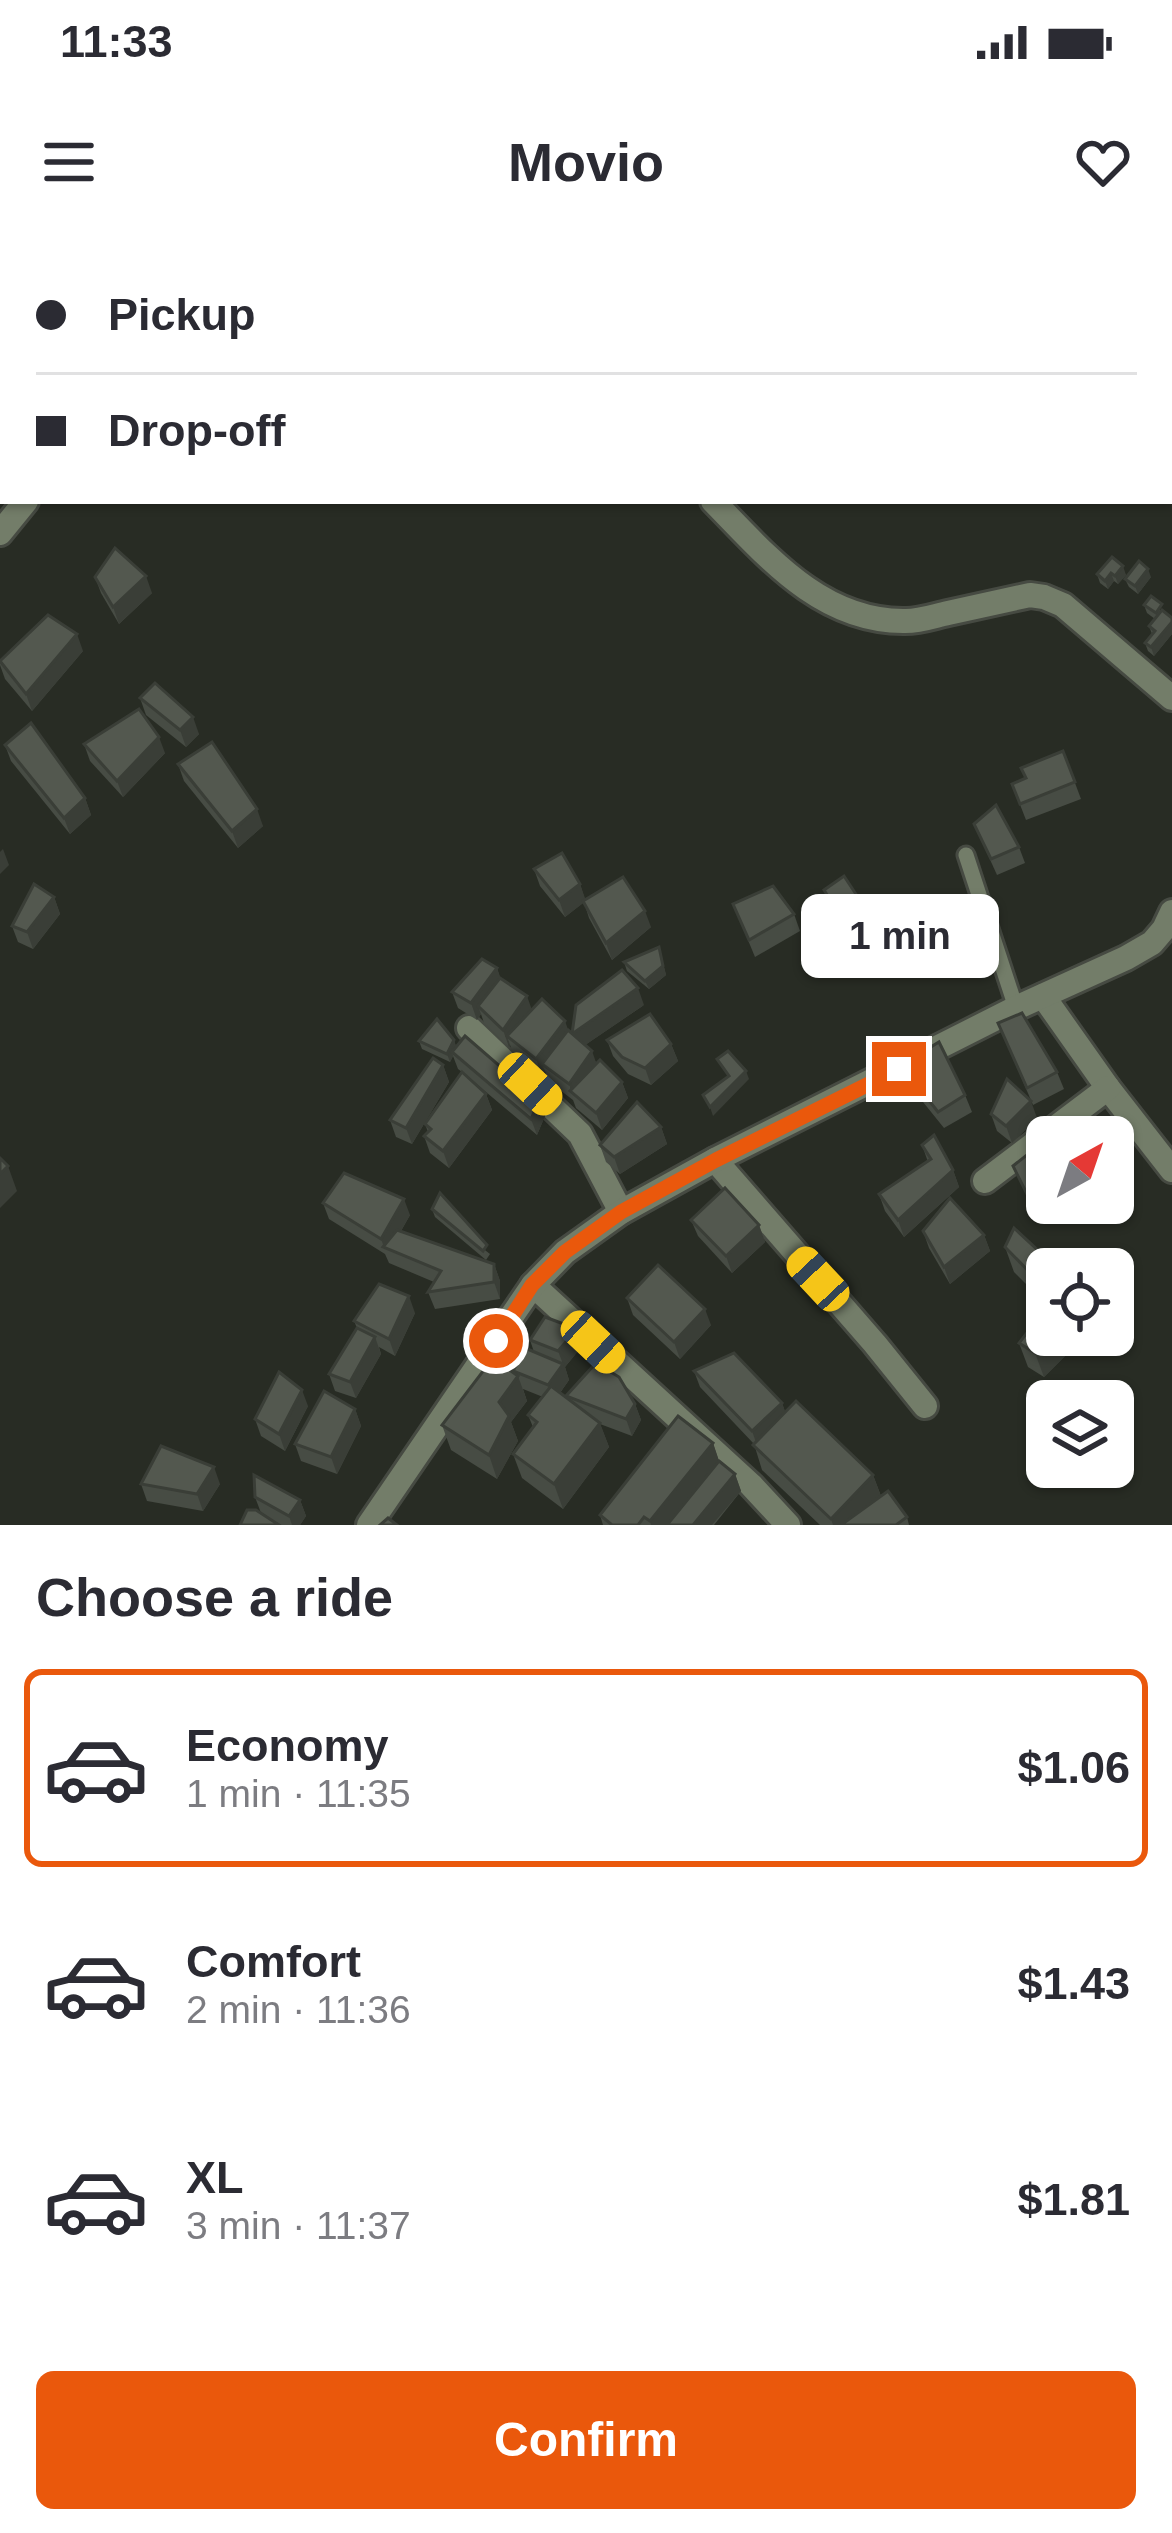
<!DOCTYPE html>
<html lang="en">
<head>
<meta charset="utf-8">
<style>
	:root { --surface:#fff; --page:#f2f2f3; --text:#2b2b33; --muted:#7c7c81; --line:#e1e1e2; --accent:#ea580c }
	body { margin:0; font-family:Arial,sans-serif; background:var(--page); color:var(--text); height:100vh; display:flex; flex-direction:column; font-size:45px; white-space:nowrap }
	* { box-sizing:border-box; margin:0 }
	p { font-size:39px; color:var(--muted) }
	.icon { flex:none; width:66px; height:66px; fill:none; stroke:currentColor; stroke-width:2; stroke-linecap:round; stroke-linejoin:round }
	.map { position:relative; height:1285px; overflow:hidden }
	.side { display:flex; flex-direction:column; background:var(--surface); flex:1 }
	.side>* { flex:none }
	.hud { position:absolute; left:0px; top:0px; width:1173px; height:264px; box-shadow:0 3px 9px #0004; display:grid; align-content:center; height:264px; padding:0 36px; background:var(--surface) }
	.needle { width:78px; rotate:40deg }
	.tools { position:absolute; left:1026px; top:876px; display:grid; gap:24px }
	.tools a { display:grid; place-items:center; width:108px; height:108px; border-radius:18px; background:var(--surface); box-shadow:0 3px 9px #0004; font-size:60px }
	.end { position:absolute; width:54px; height:54px; margin:-27px; border:15px solid #ea580c; background:#fff; box-shadow:0 0 0 6px #fff }
	.from { border-radius:50% }
	.bubble { position:absolute; height:84px; border-radius:18px; background:var(--surface); box-shadow:0 3px 9px #0004; font-size:39px; font-weight:700; line-height:84px; text-align:center }
	.car { position:absolute; width:36px; height:72px; margin:-36px -18px; border-radius:15px; box-shadow:0 0 9px 3px #0007; background:linear-gradient(#f5c518 24%,#345 0 40%,#f5c518 0 76%,#345 0 86%,#f5c518 0) }
	.hud b { display:flex; align-items:center; gap:42px; height:114px; font-size:45px }
	.hud b+b { border-top:3px solid var(--line) }
	.hud i { width:30px; height:30px; background:var(--text) }
	ul { padding:0; list-style:none }
	li { display:flex; align-items:center; gap:36px; height:198px; margin:0 24px 18px; padding:0 12px; border:6px solid transparent; border-radius:18px }
	li div { flex:1 }
	li b { display:block; font-size:45px }
	li em { font-style:normal; font-weight:700 }
	li.on { border-color:var(--accent) }
	li>.icon { width:108px; height:108px; stroke-width:1.5 }
	h2 { padding:0 36px; font-size:54px; line-height:144px }
	.primary-button { display:flex; gap:24px; margin-top:auto; padding:24px 36px }
	.primary-button a { flex:1; height:138px; border-radius:18px; background:var(--accent); color:#fff; font-size:48px; font-weight:700; line-height:138px; text-align:center }
	.status { display:flex; justify-content:space-between; align-items:center; height:84px; padding:0 60px; background:var(--surface); direction:ltr }
	.status svg { height:33px; fill:currentColor }
	header { display:flex; justify-content:space-between; align-items:center; height:156px; padding:0 36px; background:var(--surface); font-size:54px; font-weight:700 }
	.map>svg:first-child { display:block }
	.lines { fill:none; stroke-linecap:round; stroke-linejoin:round }
	.service-casing { stroke:#464a42; stroke-width:21 }
	.minor-casing { stroke:#464a42; stroke-width:30 }
	.service { stroke:#737d69; stroke-width:15 }
	.minor { stroke:#737d69; stroke-width:24 }
	.wall { fill:#474c44 }
	.shaded-wall { fill:#3a3e37 }
	.building { fill:#53584f; stroke:#3a3e37; stroke-width:3 }
	.route { stroke:#ea580c; stroke-width:15 }
</style>
</head>
<body>
<div class="status"><b>11:33</b><svg viewBox="0 0 49 12"><path d="M0 12V9h3v3zM5 12V6h3v6zM10 12V3h3v9zM15 12V0h3v12zM26 1h20v11H26zM47 4h2v5h-2z"/></svg></div>
<header><svg class="icon" aria-label="menu" viewBox="0 0 24 24"><path d="M4 6h16M4 12h16M4 18h16"/></svg>Movio<svg class="icon" aria-label="heart" viewBox="0 0 24 24"><path d="M12 20l-8-8c-3-5 5-10 8-4 3-6 11-1 8 4z"/></svg></header>
<div class="map">
<svg width="1172" height="1285" viewBox="0 0 1172 1285">
	<rect width="100%" height="100%" fill="#282c24"/>
	<g class="lines">
		<g class="service-casing">
			<path id="service" d="M966,615l50,153"/>
		</g>
		<g class="minor-casing">
			<g id="minor">
				<path d="M449,0l3,3"/>
				<path d="M244,3l3,-3"/>
				<path d="M713,261c53,54 107,120 190,120 15,1 31,-5 45,-8 28,-6 55,-12 82,-18l14,2 19,8 109,93"/>
				<path d="M0,293l26,-32"/>
				<path d="M1043,756l65,92 64,82"/>
				<path d="M469,788l111,106 41,78"/>
				<path d="M715,920l160,184 50,62"/>
				<path d="M985,941l123,-93"/>
				<path d="M533,1045l218,200 37,40"/>
				<path d="M369,1285l164,-240 32,-33 56,-40 94,-52 301,-152 110,-50 26,-15 12,-14 8,-17"/>
			</g>
		</g>
		<use href="#service" class="service"/>
		<use href="#minor" class="minor"/>
	</g>
	<g class="wall">
		<path d="M1112,317l14,18 -8,9 -4,-3 -6,8 -8,-6 -3,-9z"/>
		<path d="M95,337l57,16 -33,31 -18,-31z"/>
		<path d="M1151,337l-13,17 -9,-7 -4,-8z"/>
		<path d="M1144,365l21,7 7,6v16l-18,22 -6,-5 -3,-8 7,-9 -3,-8 6,-7 -8,-6z"/>
		<path d="M83,411l-51,60 -27,-32 -5,-14v-4z"/>
		<path d="M140,458l59,36 -13,13 -40,-32z"/>
		<path d="M84,504l81,9 -42,44 -33,-36z"/>
		<path d="M5,505l80,53 6,17 -21,19 -59,-73z"/>
		<path d="M1063,511l18,48 -55,21 -14,-36 14,-6z"/>
		<path d="M178,524l85,62 -25,22 -54,-67z"/>
		<path d="M974,584l45,23 6,16 -28,12z"/>
		<path d="M534,629l46,15 5,16 66,27 -39,33 -23,-42 -5,-16 -19,15 -25,-31z"/>
		<path d="M824,650l51,40 -21,13 -24,-37z"/>
		<path d="M54,657l6,17 -27,35 -15,-7 -6,-16z"/>
		<path d="M733,664l61,10 6,17 -45,26z"/>
		<path d="M659,707l7,28 -17,14 -22,-18 -3,-9z"/>
		<path d="M497,728l3,10 32,32 40,24 72,-29 -59,40 12,19 25,18 6,16 -26,32 -26,-22 -3,-8 -25,-19 -3,-10 -3,4 -29,-22 -3,-8 -1,2 -25,-24 -3,-9 -4,6 -19,-12 -6,-16z"/>
		<path d="M998,783l59,49 7,17 -31,16z"/>
		<path d="M454,800l2,7 89,69 -8,19 -70,-59 19,18 6,16 -43,58 -19,-15 -6,-17 4,-4 -3,-8 37,-52 -4,-3 -5,-13 -3,6 -28,-13 -3,-8z"/>
		<path d="M607,800l64,4 7,17 -27,24 -23,-11 -15,-18z"/>
		<path d="M918,815l47,40 7,17 -28,16 -25,-31 -6,-17 10,-12z"/>
		<path d="M443,825l6,17 -37,62 -16,-7 -6,-17z"/>
		<path d="M991,874l46,4 -25,25 -15,-12z"/>
		<path d="M661,887l6,17 -47,30 -14,-12 -6,-17z"/>
		<path d="M922,905l31,25 6,17 -55,50 -19,-26 -6,-17 49,-32z"/>
		<path d="M323,963l87,12 -9,16 93,33 6,17v18l-65,10 -7,-17 6,-10 -45,-19 -4,-9 -56,-35z"/>
		<path d="M432,969l58,45 -4,6 -51,-43z"/>
		<path d="M691,980l68,5 6,17 -33,31 -34,-37z"/>
		<path d="M923,991l61,4 6,16 -40,33 -21,-36z"/>
		<path d="M1005,1007l42,22v36l-33,-33z"/>
		<path d="M627,1058l84,27 -31,34 -47,-44z"/>
		<path d="M415,1073l-20,43 -16,-9 2,7 -25,44 -21,-7 -6,-17 28,-46 -3,-7z"/>
		<path d="M1047,1095h39l-42,42 -16,-10 -9,-24z"/>
		<path d="M530,1100l53,5 -18,22 4,13 -9,13 6,5 69,6 6,16 -9,16 -32,-12 9,23 -46,62 -41,-31 -9,-24 20,-27 -5,-12 15,-18 -20,-8 4,12 -16,21 7,19 -21,38 -46,-29 -9,-25 72,-52 -1,-2 21,-19z"/>
		<path d="M694,1131l88,32 3,9 88,63 8,21 26,21 2,8h-89l-58,-55 -8,-26 -54,-57z"/>
		<path d="M308,1166l-23,45 -24,-15 -6,-17z"/>
		<path d="M355,1169l6,17 -24,48 -36,-13 -6,-17z"/>
		<path d="M713,1203l6,18 16,13 6,17 -27,34h-111l-3,-10z"/>
		<path d="M141,1244h79l-17,27 -56,-10z"/>
		<path d="M255,1257l45,3 6,16 -6,9h-19l-20,-12z"/>
	</g>
	<g class="shaded-wall">
		<path d="M915,0h30l-2,3h-31z"/>
		<path d="M3,49v22l-3,2v-21z"/>
		<path d="M1123,326l3,9 -8,9 -3,-8z"/>
		<path d="M1148,329l3,8 -13,17 -3,-8z"/>
		<path d="M1111,333l3,8 -6,8 -3,-8z"/>
		<path d="M146,336l6,17 -33,31 -6,-17z"/>
		<path d="M1172,382v12l-18,22 -3,-9z"/>
		<path d="M77,394l6,17 -51,60 -6,-17z"/>
		<path d="M193,477l6,17 -13,13 -6,-17z"/>
		<path d="M159,497l6,16 -42,44 -6,-16z"/>
		<path d="M85,558l6,17 -21,19 -6,-16z"/>
		<path d="M257,569l6,17 -25,22 -6,-17z"/>
		<path d="M3,609l6,16 -9,9v-22z"/>
		<path d="M580,644l6,17 -21,16 -6,-17z"/>
		<path d="M54,657l6,17 -27,35 -6,-17z"/>
		<path d="M645,671l6,16 -39,33 -6,-17z"/>
		<path d="M869,674l6,16 -21,13 -6,-16z"/>
		<path d="M659,707l7,28 -17,14 -4,-8z"/>
		<path d="M497,728l6,17 -25,21 3,8 -4,6 -6,-17z"/>
		<path d="M638,748l6,17 -66,45 -6,-16z"/>
		<path d="M527,756l6,17 -26,23 3,9 -1,2 -6,-17z"/>
		<path d="M565,781l6,17 -29,26 3,7 -3,4 -6,-16z"/>
		<path d="M454,800l3,9 -5,3 1,4 -3,6 -3,-8z"/>
		<path d="M671,804l7,17 -27,24 -6,-17z"/>
		<path d="M592,811l6,17 -26,25 -3,-9z"/>
		<path d="M443,825l6,17 -37,62 -6,-16z"/>
		<path d="M746,831l3,8 -36,37 -3,-9z"/>
		<path d="M622,842l6,16 -26,32 -6,-17z"/>
		<path d="M486,854l6,16 -43,58 -6,-17z"/>
		<path d="M539,860l6,16 -8,19 -6,-16z"/>
		<path d="M1031,861l6,17 -25,25 -6,-17z"/>
		<path d="M661,887l6,17 -47,30 -6,-17z"/>
		<path d="M8,926l9,25 -17,17v-34z"/>
		<path d="M953,930l6,17 -55,50 -6,-17z"/>
		<path d="M1047,945v18h4l-15,14 -6,-17z"/>
		<path d="M404,959l6,16 -20,35 -6,-3 -3,-8z"/>
		<path d="M759,985l6,17 -33,31 -6,-17z"/>
		<path d="M984,995l6,16 -40,33 -6,-17z"/>
		<path d="M494,1024l6,17v18l-6,-17z"/>
		<path d="M409,1056l6,17 -20,43 -6,-17z"/>
		<path d="M705,1069l6,16 -31,34 -6,-17z"/>
		<path d="M577,1089l6,16 -18,22 4,13 -15,21 -6,-16 15,-21 -5,-13z"/>
		<path d="M1053,1095h33l-42,42 -9,-24z"/>
		<path d="M375,1097l6,17 -25,44 -6,-16z"/>
		<path d="M518,1136l9,25 -16,21 7,19 -21,38 -8,-24 10,-53z"/>
		<path d="M302,1150l6,16 -23,45 -6,-17z"/>
		<path d="M782,1163l6,16 -30,29 -6,-17z"/>
		<path d="M635,1164l6,16 -9,16 -6,-17z"/>
		<path d="M355,1169l6,17 -24,48 -6,-17z"/>
		<path d="M600,1183l9,24 -46,62 -9,-25z"/>
		<path d="M713,1203l8,24 -46,58h-24l-1,-4z"/>
		<path d="M214,1227l6,17 -17,27 -6,-17z"/>
		<path d="M735,1234l6,17 -29,34h-19z"/>
		<path d="M873,1235l9,24 -24,26h-25l-2,-6z"/>
		<path d="M300,1260l6,16 -6,9h-8l-3,-9z"/>
	</g>
	<g class="building">
		<path d="M154,0h33l4,3h-33z"/>
		<path d="M877,0h38l-3,3h-31z"/>
		<path d="M115,308l31,28 -33,31 -18,-30z"/>
		<path d="M1112,317l11,9 -8,10 -4,-3 -6,8 -8,-7z"/>
		<path d="M1139,321l9,8 -13,17 -10,-7z"/>
		<path d="M1151,356l11,8 -6,9 -12,-8z"/>
		<path d="M1162,370l10,8v4l-21,25 -6,-4 10,-12 -6,-5z"/>
		<path d="M48,375l29,19 -51,60 -26,-33z"/>
		<path d="M155,443l38,34 -13,13 -40,-32z"/>
		<path d="M139,469l20,28 -42,44 -33,-37z"/>
		<path d="M31,483l54,75 -21,20 -59,-73z"/>
		<path d="M212,502l45,67 -25,22 -54,-67z"/>
		<path d="M1063,511l12,31 -55,22 -8,-20 14,-6 -5,-10z"/>
		<path d="M996,565l23,42 -28,12 -17,-35z"/>
		<path d="M562,613l18,31 -21,16 -25,-31z"/>
		<path d="M844,636l25,38 -21,13 -24,-37z"/>
		<path d="M623,637l22,34 -39,32 -23,-42z"/>
		<path d="M34,644l20,13 -27,35 -15,-6z"/>
		<path d="M773,646l21,28 -45,26 -16,-36z"/>
		<path d="M659,707l4,19 -18,15 -21,-19z"/>
		<path d="M482,719l15,9 -26,35 -19,-11z"/>
		<path d="M622,730l16,18 -66,46 4,-29z"/>
		<path d="M500,738l27,18 -24,34 -25,-24z"/>
		<path d="M542,759l23,22 -29,38 -29,-23z"/>
		<path d="M1022,773l35,59 -30,16 -29,-65z"/>
		<path d="M650,774l21,30 -26,24 -23,-11 -15,-17z"/>
		<path d="M437,779l17,21 -7,14 -28,-13z"/>
		<path d="M568,790l24,21 -23,33 -27,-20z"/>
		<path d="M465,796l74,64 -8,19 -79,-67z"/>
		<path d="M939,802l26,53 -27,17 -25,-32 13,-15 -8,-10z"/>
		<path d="M728,811l18,20 -36,36 -7,-12 26,-19 -12,-17z"/>
		<path d="M433,818l10,7 -37,63 -16,-8z"/>
		<path d="M600,820l22,22 -26,31 -26,-22z"/>
		<path d="M462,832l24,22 -43,57 -19,-15 7,-7 -6,-5z"/>
		<path d="M1007,839l24,22 -25,25 -15,-12z"/>
		<path d="M637,862l24,25 -47,30 -14,-12z"/>
		<path d="M934,895l19,35 -55,50 -19,-26 52,-35 -9,-14z"/>
		<path d="M1047,899v46l-17,15 -17,-34z"/>
		<path d="M0,918l8,8 -8,8z"/>
		<path d="M344,933l60,26 -23,40 -58,-36z"/>
		<path d="M725,948l34,37 -33,31 -35,-36z"/>
		<path d="M440,953l47,52 -4,6 -51,-42z"/>
		<path d="M950,958l34,37 -40,32 -21,-36z"/>
		<path d="M1014,988l44,41h-11v21l-42,-43z"/>
		<path d="M397,990l97,34v18l-66,10 13,-21 -58,-24z"/>
		<path d="M658,1025l47,44 -31,33 -47,-44z"/>
		<path d="M379,1044l30,12 -20,43 -35,-18z"/>
		<path d="M1047,1067v28h6l-18,18 -16,-10z"/>
		<path d="M545,1077l32,12 -19,22 -28,-11z"/>
		<path d="M357,1088l18,9 -25,45 -21,-8z"/>
		<path d="M525,1108l38,16 -15,21 -35,-14z"/>
		<path d="M734,1113l48,50 -30,28 -58,-60z"/>
		<path d="M493,1118l25,18 -19,26 10,14 -20,39 -47,-30z"/>
		<path d="M596,1123l23,14 16,27 -9,15 -60,-23z"/>
		<path d="M279,1132l23,18 -23,44 -24,-15z"/>
		<path d="M551,1146l49,37 -46,61 -41,-30 24,-32 -9,-7z"/>
		<path d="M324,1151l31,18 -24,48 -36,-13z"/>
		<path d="M796,1161l77,74 -42,44 -78,-74z"/>
		<path d="M678,1176l35,27 -63,78 -6,-4 -6,8h-26l-12,-10z"/>
		<path d="M161,1206l53,21 -17,27 -56,-10z"/>
		<path d="M719,1221l16,13 -42,51h-26z"/>
		<path d="M254,1235l46,25 -11,16 -34,-19z"/>
		<path d="M888,1251l19,26 -11,8h-55z"/>
		<path d="M247,1270h9l23,15h-39z"/>
		<path d="M388,1278l9,7h-17z"/>
	</g>
	<g class="lines">
		<path class="route" d="M496,1101l36,-56 33,-33 56,-40 95,-52 183,-91"/>
	</g>
</svg>
<div class="tools">
<a><svg class="needle" viewBox="-14 -14 28 28"><path d="M0-13l5 13h-10z" fill="#e53935"/><path d="M0 13l5-13h-10z" fill="#7c7c81"/></svg></a>
<a><svg class="icon" aria-label="locate" viewBox="0 0 24 24"><circle cx="12" cy="12" r="6"/><path d="M12 2v4M12 18v4M2 12h4M18 12h4"/></svg></a>
<a><svg class="icon" aria-label="layers" viewBox="0 0 24 24"><path d="M12 4l9 5-9 5-9-5zM3 14l9 5 9-5"/></svg></a>
</div>
<i class="end from" style="left:496px;top:1101px"></i>
<i class="end" style="left:899px;top:829px"></i>
<div class="bubble" style="left:801px;top:654px;width:198px">1 min</div>
<i class="car" style="left:530px;top:844px;rotate:133deg"></i>
<i class="car" style="left:818px;top:1039px;rotate:317deg"></i>
<i class="car" style="left:593px;top:1102px;rotate:133deg"></i>
<div class="hud">
<b><i class="from"></i>Pickup</b>
<b><i></i>Drop-off</b>
</div>
</div>
<section class="side">
<h2>Choose a ride</h2>
<ul>
<li class="on"><svg class="icon" aria-label="car" viewBox="0 0 24 24"><path d="M5 17H2v-5l4-1 3-4h7l3 4 3 1v5h-3M9 17h6M6 11h13"/><circle cx="7" cy="17" r="2"/><circle cx="17" cy="17" r="2"/></svg><div><b>Economy</b><p>1 min · 11:35</p></div><em>$1.06</em></li>
<li><svg class="icon" aria-label="car" viewBox="0 0 24 24"><path d="M5 17H2v-5l4-1 3-4h7l3 4 3 1v5h-3M9 17h6M6 11h13"/><circle cx="7" cy="17" r="2"/><circle cx="17" cy="17" r="2"/></svg><div><b>Comfort</b><p>2 min · 11:36</p></div><em>$1.43</em></li>
<li><svg class="icon" aria-label="car" viewBox="0 0 24 24"><path d="M5 17H2v-5l4-1 3-4h7l3 4 3 1v5h-3M9 17h6M6 11h13"/><circle cx="7" cy="17" r="2"/><circle cx="17" cy="17" r="2"/></svg><div><b>XL</b><p>3 min · 11:37</p></div><em>$1.81</em></li>
</ul>
<div class="primary-button"><a>Confirm</a></div>
</section>
</body>
</html>
